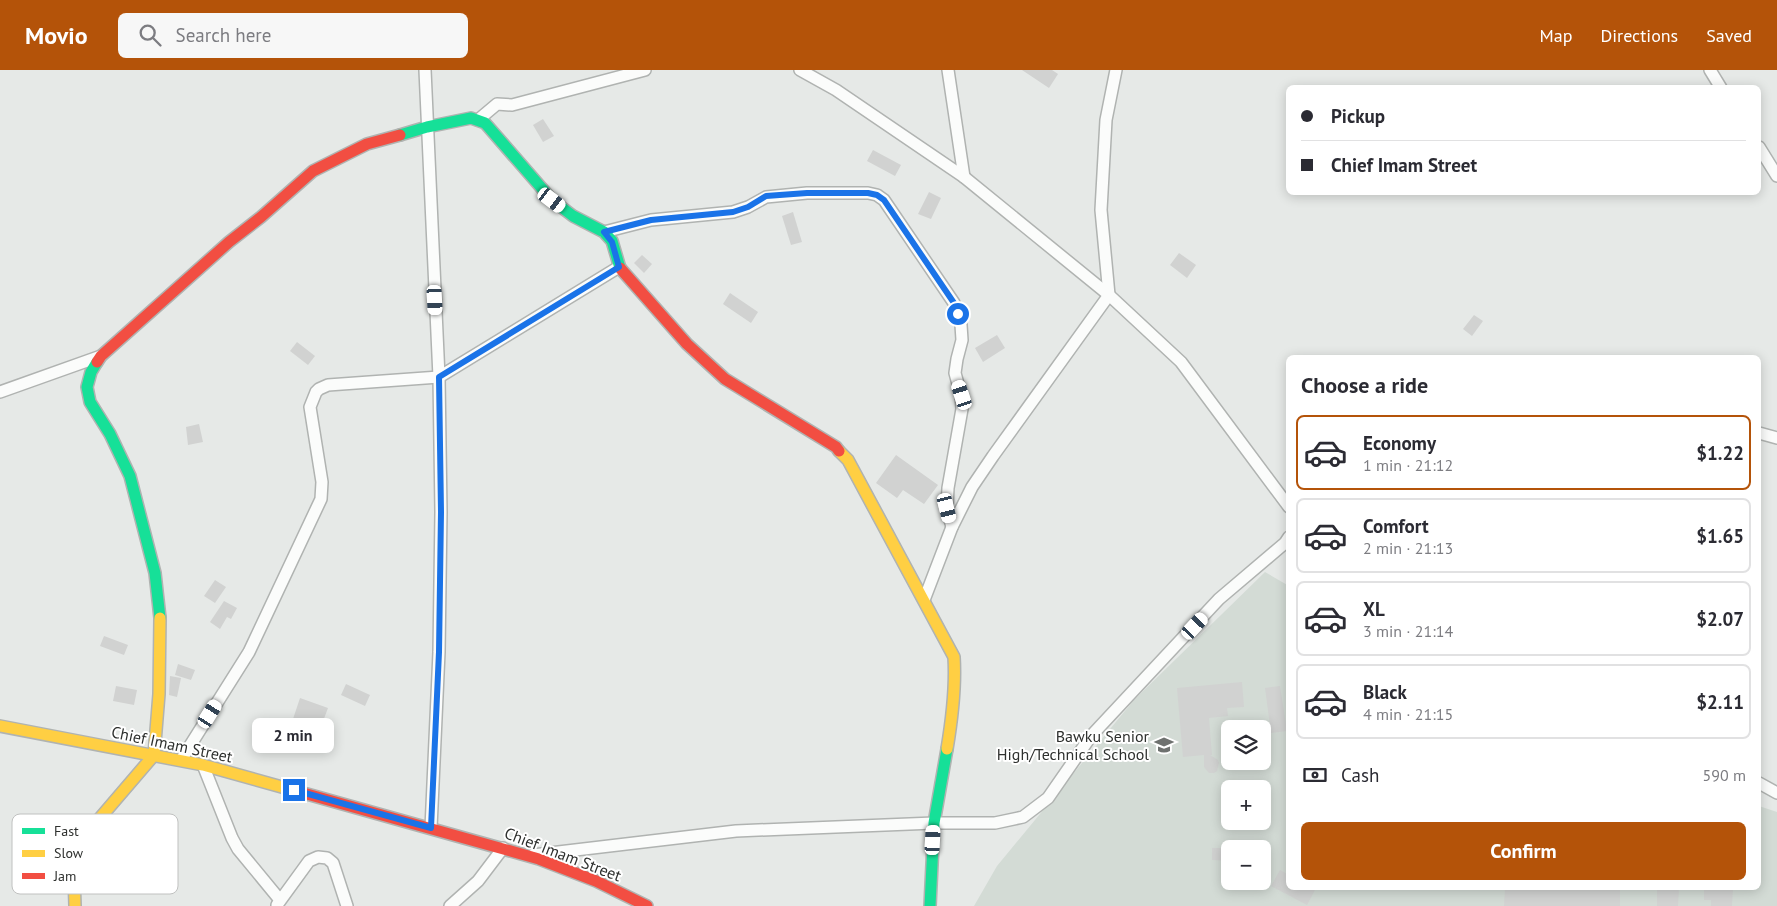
<!DOCTYPE html>
<html lang="en">
<head>
<meta charset="utf-8">
<style>
	:root { --surface:#fff; --page:#f7f7f7; --text:#2b2b33; --muted:#7c7c81; --line:#e1e1e2; --accent:#b45309 }
	body { margin:0; font-family:"PT Sans",sans-serif; background:var(--page); color:var(--text); height:100vh; display:flex; flex-direction:column; font-size:19px; white-space:nowrap }
	* { box-sizing:border-box; margin:0 }
	p { font-size:16px; color:var(--muted) }
	.icon { flex:none; width:28px; height:28px; fill:none; stroke:currentColor; stroke-width:2; stroke-linecap:round; stroke-linejoin:round }
	.map { position:relative; flex:1; overflow:hidden }
	.side { position:absolute; left:1286px; top:285px; width:475px; height:535px; display:flex; flex-direction:column; background:var(--surface); border-radius:8px; box-shadow:0 2px 12px #0003 }
	.side>* { flex:none }
	.banner { position:absolute; left:1286px; top:15px; width:475px; height:110px; border-radius:8px; box-shadow:0 2px 12px #0003; display:grid; align-content:center; height:110px; padding:0 15px; background:var(--surface) }
	.tools { position:absolute; left:1221px; top:650px; display:grid; gap:10px }
	.tools a { display:grid; place-items:center; width:50px; height:50px; border-radius:8px; background:var(--surface); box-shadow:0 2px 12px #0003; font-size:25px }
	.end { position:absolute; width:22px; height:22px; margin:-11px; border:6px solid #1a73e8; background:#fff; box-shadow:0 0 0 2px #fff }
	.from { border-radius:50% }
	.bubble { position:absolute; height:35px; border-radius:8px; background:var(--surface); box-shadow:0 2px 12px #0003; font-size:16px; font-weight:600; line-height:35px; text-align:center }
	.car { position:absolute; width:15px; height:30px; margin:-15px -8px; border-radius:6px; box-shadow:0 0 4px 1px #0007; background:linear-gradient(#fff 24%,#345 0 40%,#fff 0 76%,#345 0 86%,#fff 0) }
	.banner b { display:flex; align-items:center; gap:18px; height:48px; font-size:19px }
	.banner b+b { border-top:1px solid var(--line) }
	.banner i { width:12px; height:12px; background:var(--text) }
	ul { padding:0; list-style:none }
	li { display:flex; align-items:center; gap:15px; height:75px; margin:0 10px 8px; padding:0 5px; border:2px solid var(--line); border-radius:8px }
	li div { flex:1 }
	li b { display:block; font-size:19px }
	li em { font-style:normal; font-weight:600 }
	li.on { border-color:var(--accent) }
	li>.icon { width:45px; height:45px; stroke-width:1.5 }
	h2 { padding:0 15px; font-size:22px; line-height:60px }
	.pay { display:flex; align-items:center; gap:12px; height:55px; padding:0 15px; font-size:19px }
	.pay p { margin-inline-start:auto }
	.action { display:flex; gap:10px; margin-top:auto; padding:10px 15px }
	.action a { flex:1; height:58px; border-radius:8px; background:var(--accent); color:#fff; font-size:20px; font-weight:600; line-height:58px; text-align:center }
	header { display:flex; align-items:center; gap:30px; box-sizing:border-box; height:70px; padding:0 25px; background:var(--accent); color:#fff }
	header strong { font-size:24px }
	nav { display:flex; gap:28px; margin-inline-start:auto; font-size:18px }
	.search { width:350px; height:45px; background:var(--page); display:flex; align-items:center; gap:12px; box-sizing:border-box; padding:0 18px; border-radius:8px; color:var(--muted); font-size:19px }
	.map>svg:first-child { display:block }
	.built { fill:#d3dbd5; fill-rule:evenodd }
	.building { fill:#d1d2d1 }
	.lines { fill:none; stroke-linecap:round; stroke-linejoin:round }
	.street-casing { stroke:#b0b3b1; stroke-width:14 }
	.fast-casing { stroke:#b0b3b1; stroke-width:14 }
	.slow-casing { stroke:#b0b3b1; stroke-width:14 }
	.jam-casing { stroke:#b0b3b1; stroke-width:14 }
	.street { stroke:#fbfcfb; stroke-width:11 }
	.fast { stroke:#16e098; stroke-width:11 }
	.slow { stroke:#ffcf43; stroke-width:11 }
	.jam { stroke:#f24e42; stroke-width:11 }
	.route { stroke:#1a73e8; stroke-width:6 }
	.labels { text-anchor:middle; dominant-baseline:central; stroke-width:4; stroke-linejoin:round; paint-order:stroke }
	.poi-label { font-size:16px; fill:#2e302e; stroke:#fff; text-anchor:end }
	.street-label { font-size:16px; fill:#2e302e; stroke:#fff }
	.key { fill:#fff; stroke:#c0c1c0; stroke-width:1 }
	.key-label { font-size:14px; fill:#2e302e }
</style>
</head>
<body>
<header>
<strong>Movio</strong>
<div class="search"><svg class="icon" aria-label="search" viewBox="0 0 24 24"><circle cx="10" cy="10" r="6"/><path d="M15 15l6 6"/></svg>Search here</div>
<nav><a>Map</a><a>Directions</a><a>Saved</a></nav>
</header>
<div class="map">
<svg width="1777" height="836" viewBox="0 0 1777 836">
	<rect width="100%" height="100%" fill="#e6e9e7"/>
	<path class="built" d="M1265,502l24,14v302h470v-82l18,6v94h-803l23,-40 137,-166zM1230,659h32v32h-32zM1230,719h32v32h-32zM1230,779h32v32h-32z"/>
	<g class="building">
		<path d="M1022,0h30l6,4 -9,14z"/>
		<path d="M543,49l11,17 -11,6 -10,-17z"/>
		<path d="M873,80l28,15 -6,11 -28,-15z"/>
		<path d="M929,122l12,6 -10,21 -13,-5z"/>
		<path d="M793,142l9,30 -11,3 -9,-29z"/>
		<path d="M1179,183l17,12 -9,13 -17,-13z"/>
		<path d="M642,185l10,9 -8,9 -10,-10z"/>
		<path d="M730,223l28,19 -7,11 -28,-19z"/>
		<path d="M1474,245l9,6 -11,15 -9,-7z"/>
		<path d="M997,265l8,13 -22,14 -8,-14z"/>
		<path d="M297,272l18,14 -7,9 -18,-14z"/>
		<path d="M199,354l4,18 -15,3 -2,-18z"/>
		<path d="M896,385l42,30 -14,19 -21,-14 -6,8 -21,-15z"/>
		<path d="M215,510l11,7 -11,16 -11,-7z"/>
		<path d="M224,531l13,7 -6,11 -4,-2 -7,12 -10,-7z"/>
		<path d="M104,566l24,9 -4,10 -24,-9z"/>
		<path d="M178,594l17,6 -4,10 -16,-5z"/>
		<path d="M170,606l11,2 -4,19 -8,-2z"/>
		<path d="M1242,612l2,25 -17,1 1,8 -19,2 3,37h-2l8,5 1,3 -2,8 -3,2h-5l-5,-6v-12l-21,2 -6,-69z"/>
		<path d="M346,614l24,11 -5,11 -24,-11z"/>
		<path d="M116,616l21,4 -3,15 -21,-4z"/>
		<path d="M1280,616l7,45 -16,2 -6,-45z"/>
		<path d="M300,628l28,10 -14,37 -30,-9 5,-12 2,1z"/>
		<path d="M1212,778h18v13l-18,-1z"/>
		<path d="M1280,800l9,5v13h27l-9,17 -36,-19z"/>
		<path d="M1505,818h115v18h-116z"/>
		<path d="M1657,818h22l-1,18h-21z"/>
		<path d="M1704,818h29l-1,18h-21v-6h-7z"/>
	</g>
	<g class="lines">
		<g class="street-casing">
			<g id="street">
				<path d="M425,0l14,307 2,135 -2,140 -8,176"/>
				<path d="M800,0l36,20 128,87 145,118 72,67 108,145"/>
				<path d="M948,0l16,107"/>
				<path d="M1710,0l11,18"/>
				<path d="M478,50l19,-16 15,1 133,-35"/>
				<path d="M1759,77l18,29"/>
				<path d="M604,162l47,-12 82,-8 15,-5 18,-10 41,-4h61l9,2 7,5 70,103 7,22 1,15 -5,19 -2,14 6,22 1,14 -14,79 -1,20 5,19"/>
				<path d="M0,322l101,-36"/>
				<path d="M1759,363l18,5"/>
				<path d="M924,530l28,-73 20,-40 21,-31 116,-161 -8,-85 5,-90 10,-50"/>
				<path d="M181,690l68,-108 72,-153 1,-17 -12,-75 6,-15 3,-3 9,-4 111,-8 180,-110"/>
				<path d="M203,695l29,73 6,11 42,51"/>
				<path d="M1759,713l18,10"/>
				<path d="M533,785l203,-24 198,-8h61l28,-6 25,-19 43,-62 128,-137 66,-56 4,-6"/>
				<path d="M277,835l32,-44 9,-4 9,1 6,5 14,43"/>
				<path d="M450,836l28,-25 25,-33"/>
			</g>
		</g>
		<g class="fast-casing">
			<g id="fast">
				<path d="M400,65l27,-8 44,-9 14,5 67,77 21,16 31,16 8,9 8,27"/>
				<path d="M97,292l-6,10 -4,15 3,15 20,32 20,42 25,97 5,45"/>
				<path d="M930,836l4,-83 13,-74"/>
			</g>
		</g>
		<g class="slow-casing">
			<g id="slow">
				<path d="M839,381l9,9 106,197c2,31 -2,62 -7,92"/>
				<path d="M0,656l203,39 86,24"/>
				<path d="M75,836l-1,-33 6,-25 20,-30 54,-63 5,-61 1,-76"/>
			</g>
		</g>
		<g class="jam-casing">
			<g id="jam">
				<path d="M620,198l67,76 38,35 111,68 3,4"/>
				<path d="M97,292l4,-6 128,-114 32,-25 52,-46 54,-27 33,-9"/>
				<path d="M289,719l250,70 57,22 51,25"/>
			</g>
		</g>
		<use href="#street" class="street"/>
		<use href="#fast" class="fast"/>
		<use href="#slow" class="slow"/>
		<use href="#jam" class="jam"/>
	</g>
	<g class="lines">
		<path class="route" d="M294,720l137,38 8,-176 2,-140 -2,-135 180,-110 -7,-25 -8,-10 47,-12 82,-8 15,-5 18,-11 41,-3h61l9,2 7,5 70,103 4,11"/>
	</g>
	<defs>
		<g id="school-bare" transform="scale(1.5)"><path d="M0-5L7-2L0 1L-7-2ZM-4 1L0 2.5L4 1V4Q0 6-4 4Z" fill="#6e716f" stroke="#fff" stroke-width="2.5" paint-order="stroke"/></g>
	</defs>
	<g fill-rule="evenodd">
		<use href="#school-bare" x="1164" y="675"/>
	</g>
	<g class="labels">
		<g class="poi-label">
			<text x="1149" y="666">Bawku Senior<tspan x="1149" dy="18">High/Technical School</tspan></text>
		</g>
		<g class="street-label">
			<text transform="translate(172 674) rotate(12)">Chief Imam Street</text>
			<text transform="translate(563 784) rotate(21)">Chief Imam Street</text>
		</g>
	</g>
	<rect x="12" y="744" width="166" height="80" rx="8" class="key"/>
	<rect x="22" y="758" width="23" height="6" fill="#16e098"/>
	<rect x="22" y="780" width="23" height="7" fill="#ffcf43"/>
	<rect x="22" y="803" width="23" height="6" fill="#f24e42"/>
	<g class="key-label">
		<text x="54" y="766">Fast</text>
		<text x="54" y="788">Slow</text>
		<text x="54" y="811">Jam</text>
	</g>
</svg>
<div class="tools">
<a><svg class="icon" aria-label="layers" viewBox="0 0 24 24"><path d="M12 4l9 5-9 5-9-5zM3 14l9 5 9-5"/></svg></a>
<a>+</a>
<a>−</a>
</div>
<i class="end from" style="left:958px;top:244px"></i>
<i class="end" style="left:294px;top:720px"></i>
<div class="bubble" style="left:252px;top:648px;width:82px">2 min</div>
<i class="car" style="left:552px;top:130px;rotate:127deg"></i>
<i class="car" style="left:435px;top:230px;rotate:177deg"></i>
<i class="car" style="left:962px;top:325px;rotate:342deg"></i>
<i class="car" style="left:947px;top:438px;rotate:166deg"></i>
<i class="car" style="left:1195px;top:556px;rotate:43deg"></i>
<i class="car" style="left:210px;top:644px;rotate:32deg"></i>
<i class="car" style="left:933px;top:770px;rotate:3deg"></i>
<div class="banner">
<b><i class="from"></i>Pickup</b>
<b><i></i>Chief Imam Street</b>
</div>
<section class="side">
<h2>Choose a ride</h2>
<ul>
<li class="on"><svg class="icon" aria-label="car" viewBox="0 0 24 24"><path d="M5 17H2v-5l4-1 3-4h7l3 4 3 1v5h-3M9 17h6M6 11h13"/><circle cx="7" cy="17" r="2"/><circle cx="17" cy="17" r="2"/></svg><div><b>Economy</b><p>1 min · 21:12</p></div><em>$1.22</em></li>
<li><svg class="icon" aria-label="car" viewBox="0 0 24 24"><path d="M5 17H2v-5l4-1 3-4h7l3 4 3 1v5h-3M9 17h6M6 11h13"/><circle cx="7" cy="17" r="2"/><circle cx="17" cy="17" r="2"/></svg><div><b>Comfort</b><p>2 min · 21:13</p></div><em>$1.65</em></li>
<li><svg class="icon" aria-label="car" viewBox="0 0 24 24"><path d="M5 17H2v-5l4-1 3-4h7l3 4 3 1v5h-3M9 17h6M6 11h13"/><circle cx="7" cy="17" r="2"/><circle cx="17" cy="17" r="2"/></svg><div><b>XL</b><p>3 min · 21:14</p></div><em>$2.07</em></li>
<li><svg class="icon" aria-label="car" viewBox="0 0 24 24"><path d="M5 17H2v-5l4-1 3-4h7l3 4 3 1v5h-3M9 17h6M6 11h13"/><circle cx="7" cy="17" r="2"/><circle cx="17" cy="17" r="2"/></svg><div><b>Black</b><p>4 min · 21:15</p></div><em>$2.11</em></li>
</ul>
<div class="pay"><svg class="icon" aria-label="cash" viewBox="0 0 24 24"><path d="M3 7h18v10H3z"/><circle cx="12" cy="12" r="2"/></svg>Cash<p>590 m</p></div>
<div class="action"><a>Confirm</a></div>
</section>
</div>
</body>
</html>
